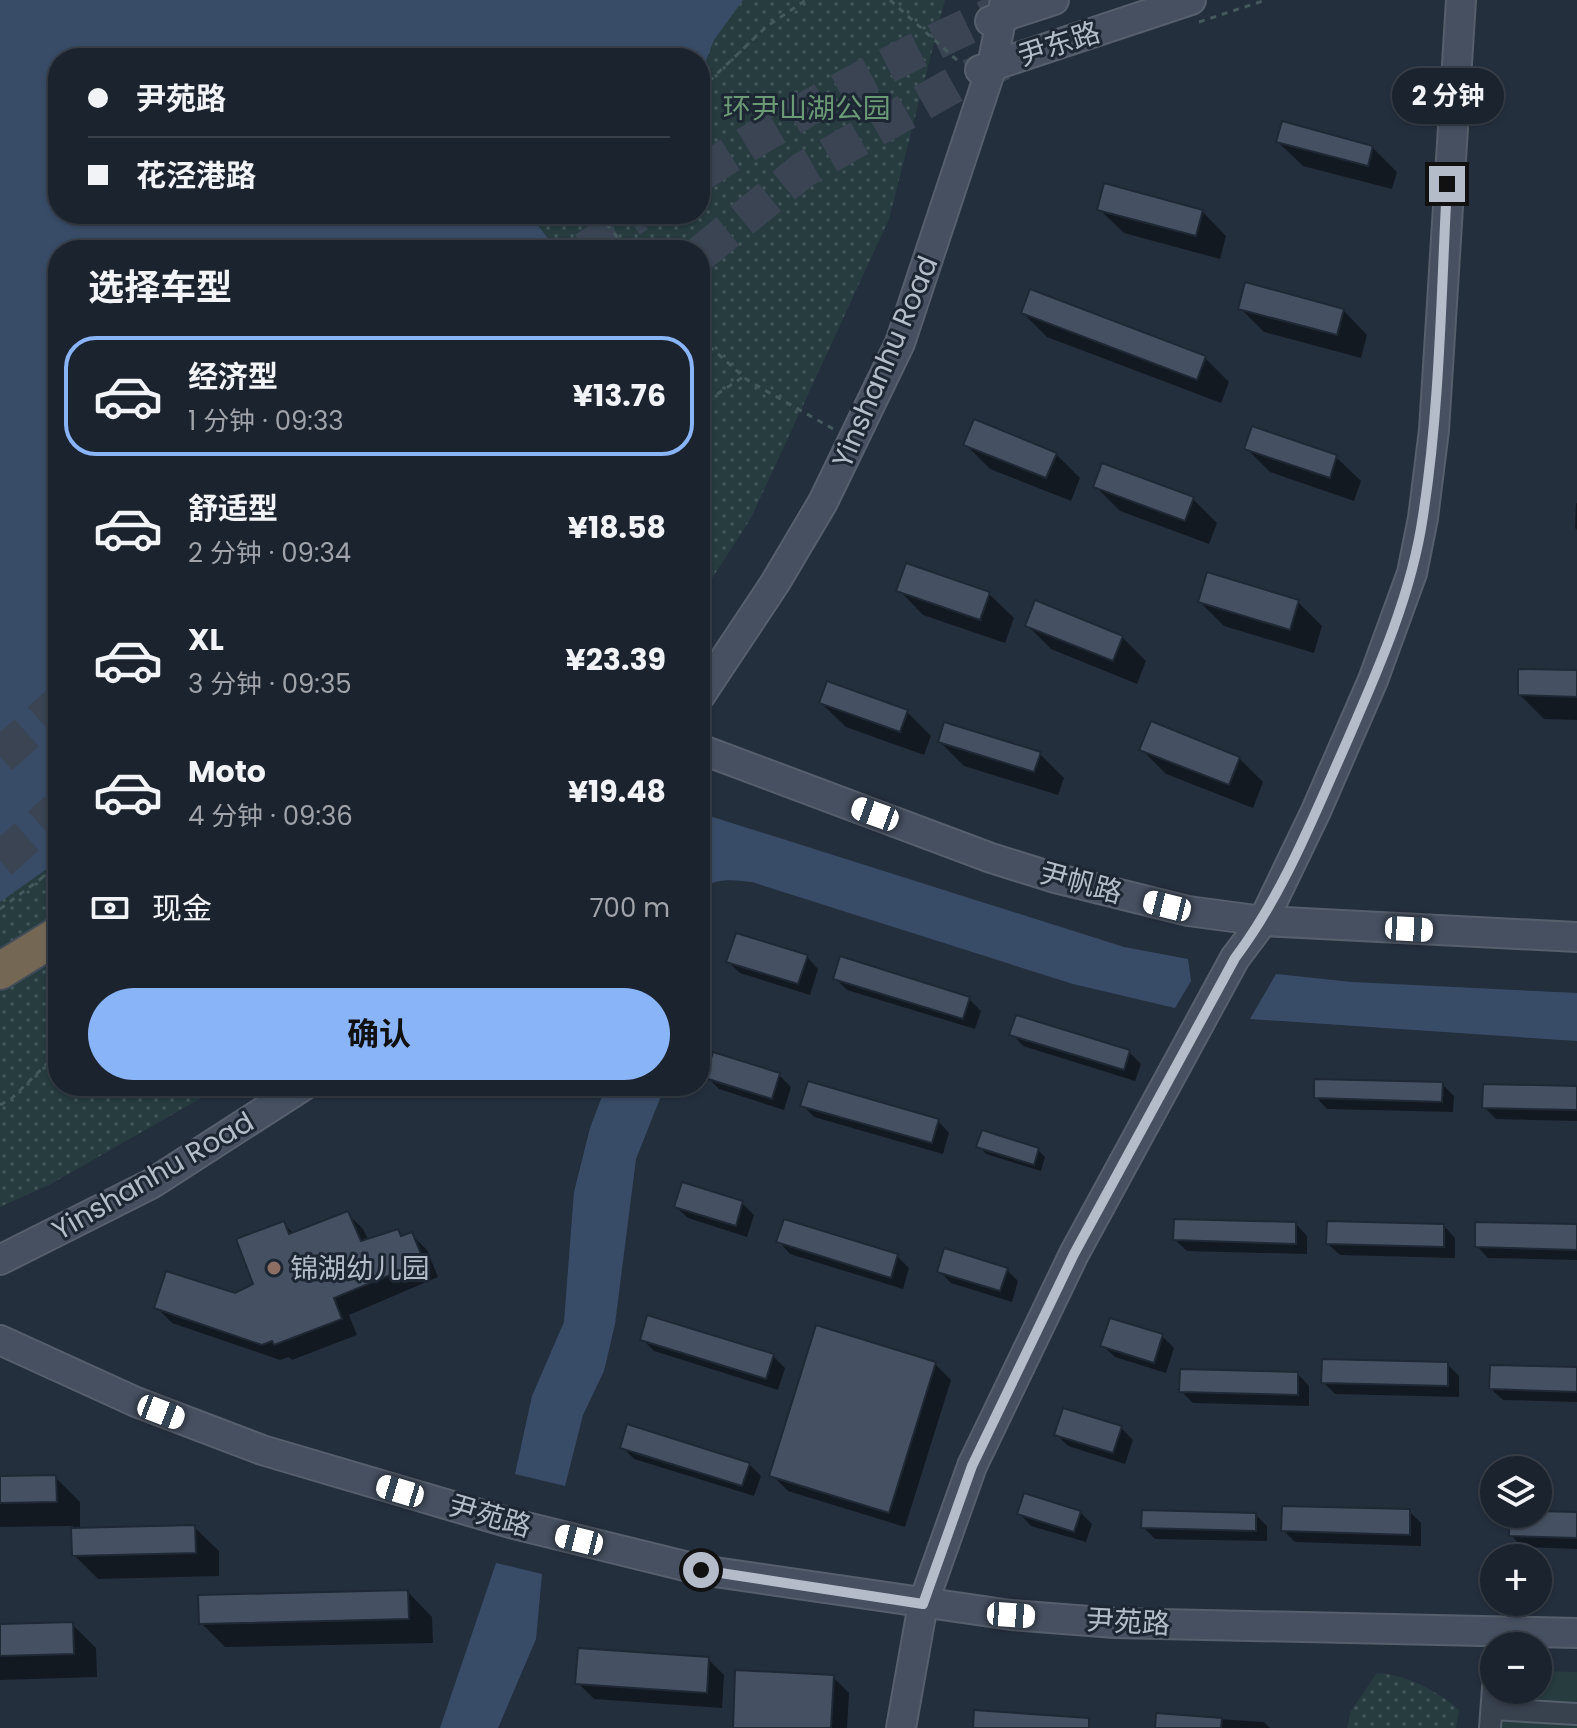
<!DOCTYPE html>
<html lang="zh">
<head>
<meta charset="utf-8">
<style>
	:root { --surface:#1b232e; --page:#242b36; --text:#f1f3f6; --muted:#a0a4aa; --line:#39404a; --accent:#8ab4f8 }
	body { margin:0; font-family:Poppins,"Noto Sans SC",sans-serif; background:var(--page); color:var(--text); height:100vh; display:flex; flex-direction:column; font-size:30px; white-space:nowrap }
	* { box-sizing:border-box; margin:0 }
	p { font-size:26px; color:var(--muted) }
	.icon { flex:none; width:44px; height:44px; fill:none; stroke:currentColor; stroke-width:2; stroke-linecap:round; stroke-linejoin:round }
	.map { position:relative; flex:1; overflow:hidden }
	.panel { position:absolute; left:48px; top:240px; width:662px; height:856px; display:flex; flex-direction:column; background:var(--surface); border-radius:32px; box-shadow:0 2px 6px #0004,0 0 0 2px var(--line) }
	.panel>* { flex:none }
	.hud { position:absolute; left:48px; top:48px; width:662px; height:176px; border-radius:32px; box-shadow:0 2px 6px #0004,0 0 0 2px var(--line); display:grid; align-content:center; height:176px; padding:0 40px; background:var(--surface) }
	.tools { position:absolute; left:1480px; top:1456px; display:grid; gap:16px }
	.tools a { display:grid; place-items:center; width:72px; height:72px; border-radius:50%; background:var(--surface); box-shadow:0 2px 6px #0004,0 0 0 2px var(--line); font-size:40px }
	.end { position:absolute; width:36px; height:36px; margin:-18px; border:10px solid #b4bcc9; background:#111; box-shadow:0 0 0 4px #111 }
	.from { border-radius:50% }
	.bubble { position:absolute; height:56px; border-radius:28px; background:var(--surface); box-shadow:0 2px 6px #0004,0 0 0 2px var(--line); font-size:26px; font-weight:700; line-height:56px; text-align:center }
	.car { position:absolute; width:24px; height:48px; margin:-24px -12px; border-radius:10px; box-shadow:0 0 6px 2px #0007; background:linear-gradient(#fff 24%,#345 0 40%,#fff 0 76%,#345 0 86%,#fff 0) }
	.hud b { display:flex; align-items:center; gap:28px; height:76px; font-size:30px }
	.hud b+b { border-top:2px solid var(--line) }
	.hud i { width:20px; height:20px; background:var(--text) }
	ul { padding:0; list-style:none }
	li { display:flex; align-items:center; gap:24px; height:120px; margin:0 16px 12px; padding:0 24px; border:4px solid transparent; border-radius:32px }
	li div { flex:1 }
	li b { display:block; font-size:30px }
	li em { font-style:normal; font-weight:700 }
	li.on { border-color:var(--accent) }
	li>.icon { width:72px; height:72px; stroke-width:1.5 }
	h2 { padding:0 40px; font-size:36px; line-height:96px }
	.pay { display:flex; align-items:center; gap:20px; height:88px; padding:0 40px; font-size:30px }
	.pay p { margin-inline-start:auto }
	.button { display:flex; gap:16px; margin-top:auto; padding:16px 40px }
	.button a { flex:1; height:92px; border-radius:48px; background:var(--accent); color:#111; font-size:32px; font-weight:700; line-height:92px; text-align:center }
	.map>svg:first-child { display:block }
	.grass { fill:#263c3f }
	.park { fill:url(#park-dots); fill-rule:evenodd }
	.water { fill:#394c67 }
	.shadow { fill:#0007 }
	.building { fill:#455162; stroke:#1f2835; stroke-width:2 }
	.lines { fill:none; stroke-linecap:round; stroke-linejoin:round }
	.highway-tunnel { stroke:#3a4453; stroke-width:36; stroke-dasharray:36 18; stroke-linecap:butt }
	.street-casing { stroke:#565f6c; stroke-width:24 }
	.secondary-casing { stroke:#565f6c; stroke-width:32 }
	.highway-casing { stroke:#434c59; stroke-width:40 }
	.path { stroke:#44595c; stroke-width:3; stroke-dasharray:6 6; stroke-linecap:butt }
	.street { stroke:#38414e; stroke-width:20 }
	.secondary { stroke:#465061; stroke-width:28 }
	.highway { stroke:#746855; stroke-width:36 }
	.route { stroke:#b4bcc9; stroke-width:10 }
	.education-dot { fill:#8d6e63; stroke:#1d2633; stroke-width:3 }
	.labels { text-anchor:middle; dominant-baseline:central; stroke-width:6; stroke-linejoin:round; paint-order:stroke }
	.street-label { font-size:28px; fill:#b4bcc9; stroke:#1d2633 }
	.park-label { font-size:28px; fill:#6b9a76; stroke:#1d2633 }
	.poi-label { font-size:28px; fill:#b4bcc9; stroke:#1d2633; text-anchor:start }
</style>
</head>
<body>
<div class="map">
<svg width="1577" height="1728" viewBox="0 0 1577 1728">
	<defs>
		<pattern id="park-dots" width="8" height="8" patternUnits="userSpaceOnUse" patternTransform="scale(2)"><rect width="8" height="8" fill="#263c3f"/><path d="M2 2h.1M6 6h.1" fill="none" stroke="#435659" stroke-width="1.8" stroke-linecap="round"/></pattern>
	</defs>
	<rect width="100%" height="100%" fill="#242f3e"/>
	<path class="grass" d="M1538,1671l39,1v56h-85l4,-38h42z"/>
	<g class="park">
		<path d="M0,0h945l-56,219 -138,299 -51,79v-347h-642v836h164l-171,98 -51,23zM58,58h642v156h-642z"/>
		<path d="M1377,1673c30,2 59,17 82,37l-3,18h-109l4,-17z"/>
	</g>
	<g class="water">
		<path d="M0,0h743l-29,40 -14,36v-18h-642v156h471l28,36h-499v611l-58,41z"/>
		<path d="M700,813l424,134 64,12 3,22 -16,27 -102,-24 -321,-102c-18,-2 -37,-5 -52,8z"/>
		<path d="M1276,974l76,8 225,11v48l-327,-22z"/>
		<path d="M606,1086h59l-29,73 -21,165 -11,47 -21,44 -18,71 -50,-12 17,-78 32,-74 10,-130 16,-64z"/>
		<path d="M496,1563l46,11 -6,65 -38,89h-58z"/>
	</g>
	<g class="shadow">
		<path d="M1278,142l94,5 25,25 -5,17 -89,-23z"/>
		<path d="M1099,209l103,2 24,25 -6,23 -96,-26z"/>
		<path d="M1240,308l103,2 24,25 -6,23 -97,-26z"/>
		<path d="M1023,313l182,45 24,24 -8,21 -174,-66z"/>
		<path d="M966,445l90,9 24,24 -9,23 -81,-32z"/>
		<path d="M1246,448l90,9 25,24 -7,20 -84,-29z"/>
		<path d="M1096,487l97,12 24,24 -8,21 -89,-33z"/>
		<path d="M1576,503h1v27l-2,-2z"/>
		<path d="M908,565l81,29 25,24 -9,25 -82,-28 -24,-25z"/>
		<path d="M1200,602h98l24,24 -8,27 -90,-27z"/>
		<path d="M1027,625l95,12 24,24 -9,23 -86,-35z"/>
		<path d="M1577,672v48l-33,-1 -24,-24z"/>
		<path d="M821,703l85,8 25,25 -7,19 -78,-28z"/>
		<path d="M940,742l100,12 24,24 -6,17 -94,-29z"/>
		<path d="M1141,749l98,9 24,24 -10,26 -87,-34z"/>
		<path d="M807,957l11,12 -8,26 -70,-22 -12,-11z"/>
		<path d="M835,978l134,21 12,12 -6,18 -128,-39z"/>
		<path d="M1012,1034l117,18 12,12 -6,17 -112,-35z"/>
		<path d="M779,1075l12,12 -7,23 -65,-21 -11,-11z"/>
		<path d="M1442,1084l12,12 -1,16 -126,-3 -11,-12z"/>
		<path d="M1577,1088v33l-81,-2 -12,-12z"/>
		<path d="M802,1105l136,16 11,12 -6,21 -129,-37z"/>
		<path d="M979,1146l59,4 7,7 -4,14 -55,-17z"/>
		<path d="M742,1203l12,12 -7,22 -59,-19 -12,-11z"/>
		<path d="M347,1213l16,16 6,12 28,-10 6,6 8,-3 16,16 11,27 -89,38 8,20 -65,25 -3,-3 -9,3 -108,-37 -16,-16 79,-12 21,-9 27,-63 11,11z"/>
		<path d="M785,1221l112,35 12,12 -6,21 -113,-35 -11,-12z"/>
		<path d="M1296,1224l11,12v18l-120,-3 -12,-11z"/>
		<path d="M1444,1226l11,12v20l-115,-3 -12,-11z"/>
		<path d="M1577,1226v34l-89,-2 -11,-12z"/>
		<path d="M1007,1270l11,11 -6,21 -61,-19 -12,-12z"/>
		<path d="M1162,1336l12,12 -8,25 -51,-16 -12,-11z"/>
		<path d="M642,1339l131,17 12,12 -7,22 -124,-39z"/>
		<path d="M935,1364l16,16 -46,147 -117,-36 -16,-16z"/>
		<path d="M1447,1364l12,12v21l-124,-3 -12,-12z"/>
		<path d="M1577,1369v33l-74,-2 -12,-11z"/>
		<path d="M1298,1374l11,12v20l-116,-3 -12,-12z"/>
		<path d="M1121,1428l12,12 -8,24 -57,-18 -12,-12z"/>
		<path d="M622,1447l127,17 12,12 -7,20 -120,-37z"/>
		<path d="M55,1477l25,25v28l114,-3 25,24v25l-121,3 -24,-24 -1,-29 -73,1v-49z"/>
		<path d="M1409,1511l12,12v23l-126,-4 -12,-12z"/>
		<path d="M1080,1512l12,12 -6,18 -55,-16 -11,-12z"/>
		<path d="M1538,1513l39,1v35l-55,-2 -11,-12v-21z"/>
		<path d="M1256,1515l11,11v15l-112,-2 -12,-12z"/>
		<path d="M408,1592l24,25 1,26 -208,4 -24,-24z"/>
		<path d="M72,1624l24,24 1,29 -97,3v-54z"/>
		<path d="M708,1659l16,16 -2,33 -128,-9 -16,-16z"/>
		<path d="M833,1677l16,16 -2,35h-112z"/>
		<path d="M1158,1715l106,7 6,6h-113z"/>
	</g>
	<g class="building">
		<path d="M1282,121l91,25 -5,20 -92,-24z"/>
		<path d="M1104,183l99,27 -7,26 -99,-26z"/>
		<path d="M1245,282l99,27 -7,26 -99,-26z"/>
		<path d="M1030,289l176,67 -9,24 -176,-67z"/>
		<path d="M974,419l83,34 -11,25 -83,-33z"/>
		<path d="M1252,426l85,29 -7,23 -86,-29z"/>
		<path d="M1102,463l92,34 -9,24 -92,-34z"/>
		<path d="M906,563l84,29 -10,28 -84,-29z"/>
		<path d="M1207,572l92,28 -9,30 -92,-28z"/>
		<path d="M1035,600l88,36 -10,25 -88,-35z"/>
		<path d="M1518,669l59,1v27l-59,-2z"/>
		<path d="M827,681l81,29 -8,22 -81,-29z"/>
		<path d="M1151,721l89,36 -11,28 -90,-35z"/>
		<path d="M944,722l97,30 -7,20 -96,-30z"/>
		<path d="M736,933l72,22 -10,29 -72,-22z"/>
		<path d="M840,956l130,41 -7,22 -130,-40z"/>
		<path d="M1016,1015l114,35 -6,20 -115,-35z"/>
		<path d="M713,1052l67,21 -8,26 -67,-21z"/>
		<path d="M1314,1079l129,3 -1,20 -128,-4z"/>
		<path d="M808,1081l131,38 -7,24 -132,-37z"/>
		<path d="M1483,1084l94,2v24l-95,-2z"/>
		<path d="M982,1130l57,18 -5,17 -58,-18z"/>
		<path d="M682,1182l61,19 -7,25 -62,-19z"/>
		<path d="M348,1211l13,30 37,-12 3,7 11,-4 12,29 -90,37 8,21 -68,26 -2,-4 -10,4 -108,-37 12,-37 69,22 18,-9 -17,-45 48,-18 5,13z"/>
		<path d="M784,1219l114,35 -7,24 -115,-36z"/>
		<path d="M1174,1219l122,3v22l-123,-4z"/>
		<path d="M1327,1221l117,3v23l-118,-3z"/>
		<path d="M1475,1222l102,2v26l-102,-3z"/>
		<path d="M944,1248l64,20 -8,23 -63,-19z"/>
		<path d="M647,1315l127,39 -8,25 -126,-39z"/>
		<path d="M1110,1318l53,16 -9,29 -54,-17z"/>
		<path d="M816,1325l120,37 -47,151 -120,-37z"/>
		<path d="M1322,1359l126,3v24l-127,-3z"/>
		<path d="M1490,1365l87,2v25l-88,-3z"/>
		<path d="M1180,1369l118,3v23l-119,-3z"/>
		<path d="M1063,1408l59,18 -9,27 -59,-18z"/>
		<path d="M627,1424l123,39 -8,23 -122,-38z"/>
		<path d="M56,1475l1,27 -57,1v-27z"/>
		<path d="M1024,1493l57,18 -7,21 -57,-18z"/>
		<path d="M1282,1506l128,3v26l-129,-4z"/>
		<path d="M1142,1510l114,3v18l-115,-3z"/>
		<path d="M1538,1511l39,1v26l-68,-2v-22h29z"/>
		<path d="M195,1525l1,28 -124,3 -1,-28z"/>
		<path d="M408,1590l1,29 -210,5 -1,-29z"/>
		<path d="M73,1622l1,32 -74,2v-32z"/>
		<path d="M578,1648l131,9 -2,36 -132,-9z"/>
		<path d="M735,1670l99,5 -3,53h-98z"/>
		<path d="M974,1710l115,8v10h-116z"/>
		<path d="M1156,1713l66,5 -1,10h-66z"/>
	</g>
	<g class="lines">
		<g class="highway-tunnel">
			<path d="M700,174c102,-66 210,-124 322,-172"/>
			<path d="M585,250l53,-36"/>
			<path d="M700,254l103,-84 156,-88 53,-24"/>
			<path d="M0,757l58,-53"/>
			<path d="M0,861l58,-52"/>
		</g>
		<g class="street-casing">
			<g id="street">
				<path d="M1492,1709l85,5"/>
				<path d="M1490,1728l4,-54"/>
			</g>
		</g>
		<g class="secondary-casing">
			<g id="secondary">
				<path d="M990,21l64,-21"/>
				<path d="M980,70l211,-70"/>
				<path d="M700,696l75,-113 48,-81 77,-159 92,-277 13,-66"/>
				<path d="M700,749l291,109 64,20 133,33 75,10 314,16"/>
				<path d="M0,1260l151,-76 152,-98"/>
				<path d="M0,1340l136,62 126,48 248,73 191,47 310,45 104,8 462,10"/>
				<path d="M901,1728l22,-124 49,-138 102,-212 161,-296 28,-37 53,-110 57,-131 39,-107 11,-55 11,-88 27,-430"/>
			</g>
		</g>
		<g class="highway-casing">
			<path id="highway" d="M0,971l58,-36"/>
		</g>
		<g class="path">
			<path d="M890,0l69,62"/>
			<path d="M1199,22l67,-22"/>
			<path d="M700,90l66,-63 40,-27"/>
			<path d="M599,214l28,36"/>
			<path d="M700,338l47,42 88,50"/>
			<path d="M700,370c14,42 12,92 0,134"/>
			<path d="M707,401l36,-24"/>
			<path d="M700,470l9,-9"/>
			<path d="M0,909l58,-43"/>
			<path d="M0,1105l11,-6 47,-46"/>
		</g>
		<use href="#street" class="street"/>
		<use href="#secondary" class="secondary"/>
		<use href="#highway" class="highway"/>
	</g>
	<g class="lines">
		<path class="route" d="M701,1570l222,34 49,-138 102,-212 161,-296c46,-61 75,-133 106,-203 33,-76 70,-156 82,-239 17,-109 18,-221 24,-332"/>
	</g>
	<circle class="education-dot" cx="274" cy="1268" r="8"/>
	<g class="labels">
		<g class="street-label">
			<text transform="translate(1059 44) rotate(-18)">尹东路</text>
			<text transform="translate(885 362) rotate(-67)">Yinshanhu Road</text>
			<text transform="translate(1081 883) rotate(15)">尹帆路</text>
			<text transform="translate(153 1176) rotate(-30)">Yinshanhu Road</text>
			<text transform="translate(490 1516) rotate(16)">尹苑路</text>
			<text transform="translate(1128 1622) rotate(3)">尹苑路</text>
		</g>
		<g class="park-label">
			<text x="807" y="108">环尹山湖公园</text>
		</g>
		<g class="poi-label">
			<text x="290" y="1268">锦湖幼儿园</text>
		</g>
	</g>
</svg>
<div class="tools">
<a><svg class="icon" aria-label="layers" viewBox="0 0 24 24"><path d="M12 4l9 5-9 5-9-5zM3 14l9 5 9-5"/></svg></a>
<a>+</a>
<a>−</a>
</div>
<i class="end from" style="left:701px;top:1570px"></i>
<i class="end" style="left:1447px;top:184px"></i>
<div class="bubble" style="left:1392px;top:68px;width:112px">2 分钟</div>
<i class="car" style="left:875px;top:814px;rotate:290deg"></i>
<i class="car" style="left:1167px;top:906px;rotate:284deg"></i>
<i class="car" style="left:1409px;top:929px;rotate:93deg"></i>
<i class="car" style="left:161px;top:1412px;rotate:111deg"></i>
<i class="car" style="left:400px;top:1491px;rotate:287deg"></i>
<i class="car" style="left:579px;top:1540px;rotate:284deg"></i>
<i class="car" style="left:1011px;top:1615px;rotate:94deg"></i>
<div class="hud">
<b><i class="from"></i>尹苑路</b>
<b><i></i>花泾港路</b>
</div>
<section class="panel">
<h2>选择车型</h2>
<ul>
<li class="on"><svg class="icon" aria-label="car" viewBox="0 0 24 24"><path d="M5 17H2v-5l4-1 3-4h7l3 4 3 1v5h-3M9 17h6M6 11h13"/><circle cx="7" cy="17" r="2"/><circle cx="17" cy="17" r="2"/></svg><div><b>经济型</b><p>1 分钟 · 09:33</p></div><em>¥13.76</em></li>
<li><svg class="icon" aria-label="car" viewBox="0 0 24 24"><path d="M5 17H2v-5l4-1 3-4h7l3 4 3 1v5h-3M9 17h6M6 11h13"/><circle cx="7" cy="17" r="2"/><circle cx="17" cy="17" r="2"/></svg><div><b>舒适型</b><p>2 分钟 · 09:34</p></div><em>¥18.58</em></li>
<li><svg class="icon" aria-label="car" viewBox="0 0 24 24"><path d="M5 17H2v-5l4-1 3-4h7l3 4 3 1v5h-3M9 17h6M6 11h13"/><circle cx="7" cy="17" r="2"/><circle cx="17" cy="17" r="2"/></svg><div><b>XL</b><p>3 分钟 · 09:35</p></div><em>¥23.39</em></li>
<li><svg class="icon" aria-label="car" viewBox="0 0 24 24"><path d="M5 17H2v-5l4-1 3-4h7l3 4 3 1v5h-3M9 17h6M6 11h13"/><circle cx="7" cy="17" r="2"/><circle cx="17" cy="17" r="2"/></svg><div><b>Moto</b><p>4 分钟 · 09:36</p></div><em>¥19.48</em></li>
</ul>
<div class="pay"><svg class="icon" aria-label="cash" viewBox="0 0 24 24"><path d="M3 7h18v10H3z"/><circle cx="12" cy="12" r="2"/></svg>现金<p>700 m</p></div>
<div class="button"><a>确认</a></div>
</section>
</div>
</body>
</html>
